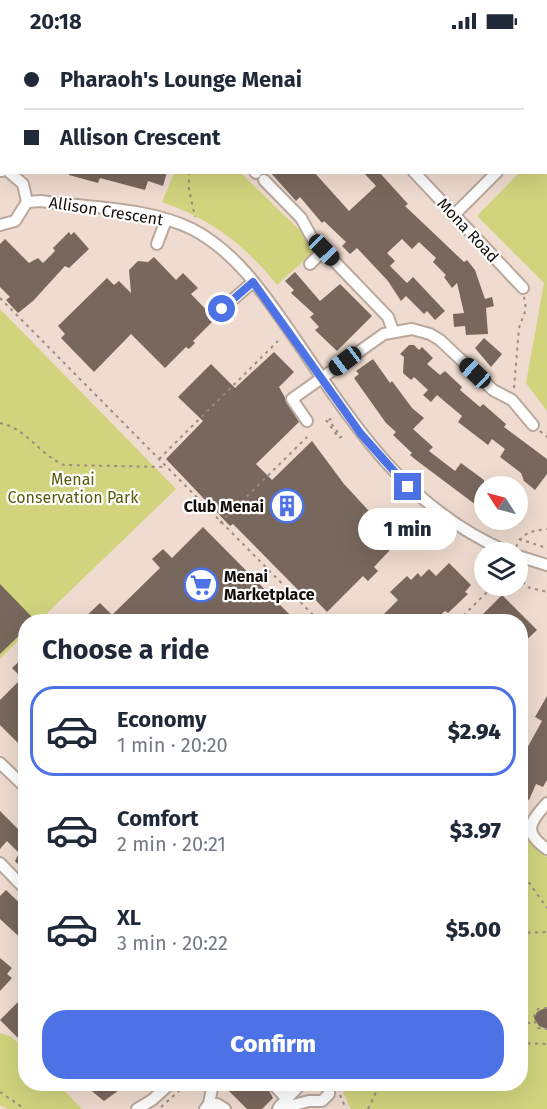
<!DOCTYPE html>
<html lang="en">
<head>
<meta charset="utf-8">
<style>
	:root { --surface:#fff; --page:#f6f6f7; --text:#1f2937; --muted:#747a83; --line:#e0e1e3; --accent:#4c72e5 }
	body { margin:0; font-family:"Fira Sans",sans-serif; background:var(--page); color:var(--text); height:100vh; display:flex; flex-direction:column; font-size:22px; white-space:nowrap }
	* { box-sizing:border-box; margin:0 }
	p { font-size:20px; color:var(--muted) }
	.icon { flex:none; width:33px; height:33px; fill:none; stroke:currentColor; stroke-width:2; stroke-linecap:round; stroke-linejoin:round }
	.map { position:relative; flex:1; overflow:hidden }
	.panel { position:absolute; left:18px; top:572px; width:510px; height:477px; display:flex; flex-direction:column; background:var(--surface); border-radius:24px; box-shadow:0 6px 24px #0002 }
	.panel>* { flex:none }
	.guide { position:absolute; left:0px; top:0px; width:548px; height:132px; box-shadow:0 6px 24px #0002; display:grid; align-content:center; height:132px; padding:0 24px; background:var(--surface) }
	.needle { width:39px; rotate:306deg }
	.controls { position:absolute; left:474px; top:434px; display:grid; gap:12px }
	.controls a { display:grid; place-items:center; width:54px; height:54px; border-radius:50%; background:var(--surface); box-shadow:0 6px 24px #0002; font-size:30px }
	.end { position:absolute; width:27px; height:27px; margin:-14px; border:8px solid #4c72e5; background:#fff; box-shadow:0 0 0 3px #fff }
	.from { border-radius:50% }
	.bubble { position:absolute; height:42px; border-radius:21px; background:var(--surface); box-shadow:0 6px 24px #0002; font-size:20px; font-weight:800; line-height:42px; text-align:center }
	.car { position:absolute; width:18px; height:36px; margin:-18px -9px; border-radius:8px; box-shadow:0 0 4px 2px #0007; background:linear-gradient(#222 24%,#8ab4d8 0 40%,#222 0 76%,#8ab4d8 0 86%,#222 0) }
	.guide b { display:flex; align-items:center; gap:21px; height:57px; font-size:22px }
	.guide b+b { border-top:2px solid var(--line) }
	.guide i { width:15px; height:15px; background:var(--text) }
	ul { padding:0; list-style:none }
	li { display:flex; align-items:center; gap:18px; height:90px; margin:0 12px 9px; padding:0 12px; border:3px solid transparent; border-radius:24px }
	li div { flex:1 }
	li b { display:block; font-size:22px }
	li em { font-style:normal; font-weight:800 }
	li.current { border-color:var(--accent) }
	li>.icon { width:54px; height:54px; stroke-width:1.5 }
	h2 { padding:0 24px; font-size:27px; line-height:72px }
	.button { display:flex; gap:12px; margin-top:auto; padding:12px 24px }
	.button a { flex:1; height:69px; border-radius:24px; background:var(--accent); color:#fff; font-size:24px; font-weight:800; line-height:69px; text-align:center }
	.status { display:flex; justify-content:space-between; align-items:center; height:42px; padding:0 30px; background:var(--surface); direction:ltr }
	.status svg { height:16px; fill:currentColor }
	.map>svg:first-child { display:block }
	.green { fill:#d1d47d }
	.building { fill:#78675c }
	.lines { fill:none; stroke-linecap:round; stroke-linejoin:round }
	.minor-casing { stroke:#bba89c; stroke-width:14 }
	.path { stroke:#9a8c83; stroke-width:2; stroke-dasharray:3 4.5; stroke-linecap:butt }
	.minor { stroke:#fff; stroke-width:10 }
	.route { stroke:#4c72e5; stroke-width:8 }
	.labels { text-anchor:middle; dominant-baseline:central; stroke-width:4.5; stroke-linejoin:round; paint-order:stroke }
	.street-label { font-size:16px; fill:#140e0a; stroke:#fff }
	.park-label { font-size:16px; fill:#5a5b0a; stroke:#fff }
	.poi-label { font-size:16px; font-weight:bold; fill:#140e0a; stroke:#fff; text-anchor:end }
</style>
</head>
<body>
<div class="status"><b>20:18</b><svg viewBox="0 0 49 12"><path d="M0 12V9h3v3zM5 12V6h3v6zM10 12V3h3v9zM15 12V0h3v12zM26 1h20v11H26zM47 4h2v5h-2z"/></svg></div>
<div class="map">
<svg width="547" height="1067" viewBox="0 0 547 1067">
	<rect width="100%" height="100%" fill="#efdbcf"/>
	<g class="green">
		<path d="M547,101v268l-21,-28 18,-100 -67,-67 42,-43 27,-1z"/>
		<path d="M174,131h67l77,75 -41,37c-32,-40 -66,-66 -115,-83z"/>
		<path d="M0,267l176,180 -137,132h-13l-1,13 -25,25z"/>
		<path d="M521,774l2,1c0,21 7,29 24,40v252h-196l-8,-17 3,-9h174z"/>
		<path d="M0,991l12,4 13,14 1,32h31l25,26h-75l-7,-4z"/>
	</g>
	<g class="building">
		<path d="M69,130h98l-4,14 -15,-5 -3,9 -45,-12 -2,5 -29,-8z"/>
		<path d="M270,130h44l35,39 27,-25 -13,-14h16l29,32 -3,2 59,56 3,-2 8,10 10,29 7,-2 2,9 -8,2 2,26 -22,1 -1,-9 -11,1 -1,-13 11,-1 -7,-30 -5,5 -8,-11 2,-2 -13,-13 3,-4 -17,-16 -7,7 -10,-10 -15,14 8,8 -5,5 17,17 6,-6 32,34 -10,9 -8,-9 -3,3 -18,-18 -5,5 -13,-20 -31,-33 -7,6 -8,-8 4,-4 -22,-21 -2,2 -22,-26 -4,4z"/>
		<path d="M69,190l2,3 3,-3 15,17 -20,19 -4,-2 -32,35 -15,12 -12,-13 4,-3 -10,-10v-43l5,-5 24,24 9,-5 5,5 12,-12 -2,-3z"/>
		<path d="M154,215l22,23 7,-7 15,15 -7,6 24,25 -22,22 2,2 -6,6 -3,-2 -21,21 -34,-34 -37,38 -33,-34 4,-4 -7,-8 49,-48 7,7 5,-4 12,12 -2,-23 9,-9 10,1z"/>
		<path d="M295,230l25,29 20,-17 32,32 -35,35 -22,-21 4,-3 -9,-10 4,-3 -23,-21 3,-3 -9,-9z"/>
		<path d="M484,296l18,16 -11,13 -16,-19z"/>
		<path d="M409,303h5l5,5 3,-3 11,11 -6,6 13,11 5,-4 17,16 -2,3 20,17 3,-3 23,20 -2,3 43,32v15l-12,16 -11,-9 -3,-8 -21,-16 5,-8 -13,-10 -4,6 -30,-23 4,-6 -25,-21 -6,7 -8,-7 5,-5 -14,-13 -3,3 -8,-7 1,-16 -4,-3z"/>
		<path d="M274,310l20,20 -15,15 20,35 -43,42 16,16 40,-39 32,43 48,52 -8,7 6,7 -16,17 4,4 -10,10 -5,-5 -36,36 -20,-21 -4,4 -70,-71 -3,2 -64,-67 37,-38 -25,-24 33,-33 24,24z"/>
		<path d="M373,317l17,24 2,-2 20,27 12,10 -11,11 20,18 -4,4 26,20 6,-8 23,17v31l-68,-51 -6,-5 2,-2 -19,-18 3,-3 -10,-9 -32,-45 5,-4 -3,-3z"/>
		<path d="M203,485l93,94h-215l19,-18 12,12 48,-47 -8,-9 11,-10 9,9z"/>
		<path d="M449,521l22,22 -6,7 3,2 -20,19 -3,-2 -8,7h-12l-3,3h-45l21,-21 -8,-8 17,-16 4,4 7,-7 3,4 8,-8 7,7z"/>
		<path d="M0,542l32,33 -6,4v8l-26,25z"/>
		<path d="M502,553l35,35 -17,16v-25h-44z"/>
		<path d="M26,613v96l-26,-26v-25l22,-22 -10,-10z"/>
		<path d="M547,654v84l-4,7 -7,-3 -7,16 -9,-4v-35l22,-40 -7,-4z"/>
		<path d="M0,769l26,26v25l-5,5 -6,-6 4,-8 -12,-12 -7,8z"/>
		<path d="M6,848l20,19v34l-26,-24v-23z"/>
		<path d="M0,916l12,10 -5,6 5,4 -12,13z"/>
		<path d="M18,960l8,8v36l-26,-26z"/>
		<path d="M547,965v22l-8,-3 -5,-8 3,-6z"/>
		<path d="M93,1041h24l5,5 -18,13 -16,-13z"/>
		<path d="M233,1041h32l8,15 -11,11h-15l-20,-20z"/>
	</g>
	<g class="lines">
		<g class="minor-casing">
			<g id="minor">
				<path d="M95,0l4,2"/>
				<path d="M289,0l2,2"/>
				<path d="M86,2l1,-2"/>
				<path d="M425,2l2,-2"/>
				<path d="M546,82l1,-1"/>
				<path d="M0,129h2"/>
				<path d="M255,130l1,1"/>
				<path d="M414,130l109,116"/>
				<path d="M264,138l37,38 11,20 76,79 5,14"/>
				<path d="M27,160l14,-1c49,7 106,6 151,28 45,23 74,68 102,108 61,89 111,171 214,215"/>
				<path d="M454,173l43,-43"/>
				<path d="M0,183l15,-4 12,-19 -4,-18 -14,-12"/>
				<path d="M157,202l9,-24"/>
				<path d="M310,222l14,-14"/>
				<path d="M222,267l31,-27"/>
				<path d="M307,379l-15,-22 92,-65 28,-5 18,5 10,6 53,50 19,10 21,25"/>
				<path d="M518,514l29,9"/>
				<path d="M0,721l26,25"/>
				<path d="M547,761c-17,19 -25,29 0,46"/>
				<path d="M0,821l26,27"/>
				<path d="M272,1041l15,16"/>
				<path d="M209,1062l4,-21"/>
				<path d="M279,1065l22,-23"/>
				<path d="M137,1067l15,-9 19,-17"/>
				<path d="M205,1067l4,-5h8l8,5"/>
				<path d="M278,1067l31,-8h13l7,-7v-11"/>
			</g>
		</g>
		<g class="path">
			<path d="M0,8l2,1"/>
			<path d="M189,130v17l6,28"/>
			<path d="M0,256l319,323"/>
			<path d="M514,346l5,-60 7,-19 -2,-12"/>
			<path d="M326,378l13,18 2,-1 -12,-17 3,-2"/>
			<path d="M0,381c26,5 40,32 64,42l102,2"/>
			<path d="M540,389l7,6"/>
			<path d="M159,417l119,-118"/>
			<path d="M220,481l87,-86"/>
			<path d="M519,497l28,9"/>
			<path d="M516,505c7,-15 15,-16 31,-18"/>
			<path d="M518,534l9,11 20,5"/>
			<path d="M458,579l36,-36"/>
			<path d="M520,828l27,38"/>
			<path d="M520,891l27,-1"/>
			<path d="M547,966l-9,1 -5,9 5,10 9,1"/>
			<path d="M520,984l12,-4"/>
			<path d="M520,1001l27,1"/>
			<path d="M0,1050l25,17"/>
			<path d="M340,1053l6,14"/>
			<path d="M161,1065l27,-24"/>
			<path d="M368,1067l12,-25"/>
		</g>
		<use href="#minor" class="minor"/>
	</g>
	<g class="lines">
		<path class="route" d="M222,267l31,-27 108,152 47,53"/>
	</g>
	<defs>
		<g id="building-ring" transform="scale(1.725)"><circle r="9.5" fill="#fff" stroke="#4c72e5" stroke-width="1.5"/><path d="M-4-6H4V6H1V3H-1V6H-4ZM-2.5-4.3h1.7v1.8h-1.7ZM.8-4.3h1.7v1.8H.8ZM-2.5-1h1.7V.8h-1.7ZM.8-1h1.7V.8H.8Z" fill="#4c72e5"/></g>
		<g id="supermarket-ring" transform="scale(1.725)"><circle r="9.5" fill="#fff" stroke="#4c72e5" stroke-width="1.5"/><path d="M-6-5.5h2.5l.6 2H6L4.5 2H-2.5L-4.4-4H-6ZM-1.5 3.2a1.3 1.3 0 1 0 .1 0ZM3 3.2a1.3 1.3 0 1 0 .1 0Z" fill="#4c72e5"/></g>
	</defs>
	<g fill-rule="evenodd">
		<use href="#building-ring" x="287" y="464"/>
		<use href="#supermarket-ring" x="201" y="543"/>
	</g>
	<g class="labels">
		<g class="street-label">
			<text transform="translate(106 169) rotate(9)">Allison Crescent</text>
			<text transform="translate(468 188) rotate(47)">Mona Road</text>
		</g>
		<g class="park-label">
			<text x="73" y="437">Menai<tspan x="73" dy="18">Conservation Park</tspan></text>
		</g>
		<g class="poi-label">
			<text x="264" y="464">Club Menai</text>
			<text x="224" y="534" text-anchor="start">Menai<tspan x="224" dy="18">Marketplace</tspan></text>
		</g>
	</g>
</svg>
<div class="controls">
<a><svg class="needle" viewBox="-14 -14 28 28"><path d="M0-13l5 13h-10z" fill="#e53935"/><path d="M0 13l5-13h-10z" fill="#747a83"/></svg></a>
<a><svg class="icon" aria-label="layers" viewBox="0 0 24 24"><path d="M12 4l9 5-9 5-9-5zM3 14l9 5 9-5"/></svg></a>
</div>
<i class="end from" style="left:222px;top:267px"></i>
<i class="end" style="left:408px;top:445px"></i>
<div class="bubble" style="left:358px;top:466px;width:99px">1 min</div>
<i class="car" style="left:324px;top:208px;rotate:136deg"></i>
<i class="car" style="left:345px;top:319px;rotate:233deg"></i>
<i class="car" style="left:475px;top:331px;rotate:313deg"></i>
<div class="guide">
<b><i class="from"></i>Pharaoh's Lounge Menai</b>
<b><i></i>Allison Crescent</b>
</div>
<section class="panel">
<h2>Choose a ride</h2>
<ul>
<li class="current"><svg class="icon" aria-label="car" viewBox="0 0 24 24"><path d="M5 17H2v-5l4-1 3-4h7l3 4 3 1v5h-3M9 17h6M6 11h13"/><circle cx="7" cy="17" r="2"/><circle cx="17" cy="17" r="2"/></svg><div><b>Economy</b><p>1 min · 20:20</p></div><em>$2.94</em></li>
<li><svg class="icon" aria-label="car" viewBox="0 0 24 24"><path d="M5 17H2v-5l4-1 3-4h7l3 4 3 1v5h-3M9 17h6M6 11h13"/><circle cx="7" cy="17" r="2"/><circle cx="17" cy="17" r="2"/></svg><div><b>Comfort</b><p>2 min · 20:21</p></div><em>$3.97</em></li>
<li><svg class="icon" aria-label="car" viewBox="0 0 24 24"><path d="M5 17H2v-5l4-1 3-4h7l3 4 3 1v5h-3M9 17h6M6 11h13"/><circle cx="7" cy="17" r="2"/><circle cx="17" cy="17" r="2"/></svg><div><b>XL</b><p>3 min · 20:22</p></div><em>$5.00</em></li>
</ul>
<div class="button"><a>Confirm</a></div>
</section>
</div>
</body>
</html>
